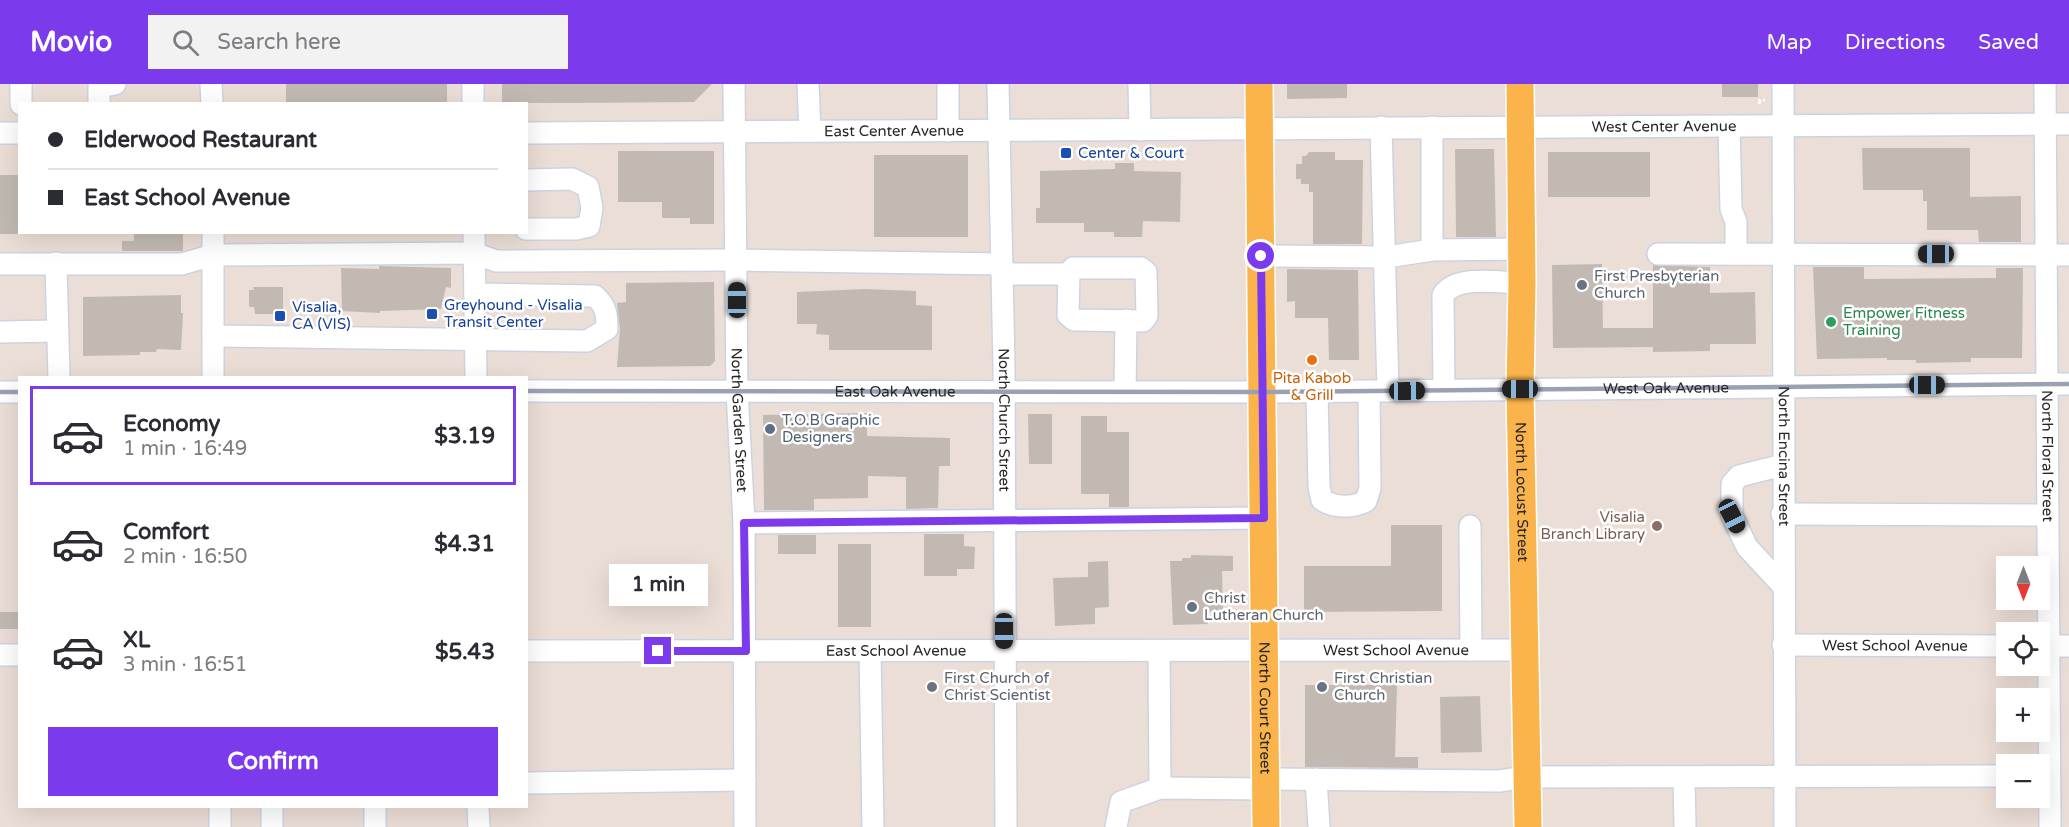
<!DOCTYPE html>
<html lang="en">
<head>
<meta charset="utf-8">
<style>
	:root { --surface:#fff; --page:#f2f2f3; --text:#2b2b33; --muted:#7c7c81; --line:#e1e1e2; --accent:#7c3aed }
	body { margin:0; font-family:"Varela Round",sans-serif; background:var(--page); color:var(--text); height:100vh; display:flex; flex-direction:column; font-size:22px; white-space:nowrap }
	* { box-sizing:border-box; margin:0 }
	p { font-size:20px; color:var(--muted) }
	.icon { flex:none; width:33px; height:33px; fill:none; stroke:currentColor; stroke-width:2; stroke-linecap:round; stroke-linejoin:round }
	.map { position:relative; flex:1; overflow:hidden }
	.sheet { position:absolute; left:18px; top:292px; width:510px; height:432px; display:flex; flex-direction:column; background:var(--surface); border-radius:0px; box-shadow:0 6px 24px #0002 }
	.sheet>* { flex:none }
	.guide { position:absolute; left:18px; top:18px; width:510px; height:132px; border-radius:0px; box-shadow:0 6px 24px #0002; display:grid; align-content:center; height:132px; padding:0 30px; background:var(--surface) }
	.needle { width:39px; rotate:180deg }
	.tools { position:absolute; left:1996px; top:472px; display:grid; gap:12px }
	.tools a { display:grid; place-items:center; width:54px; height:54px; border-radius:0px; background:var(--surface); box-shadow:0 6px 24px #0002; font-size:30px }
	.end { position:absolute; width:27px; height:27px; margin:-14px; border:8px solid #7c3aed; background:#fff; box-shadow:0 0 0 3px #fff }
	.from { border-radius:50% }
	.bubble { position:absolute; height:42px; border-radius:0px; background:var(--surface); box-shadow:0 6px 24px #0002; font-size:20px; font-weight:700; line-height:42px; text-align:center }
	.car { position:absolute; width:18px; height:36px; margin:-18px -9px; border-radius:8px; box-shadow:0 0 4px 2px #0007; background:linear-gradient(#222 24%,#8ab4d8 0 40%,#222 0 76%,#8ab4d8 0 86%,#222 0) }
	.guide b { display:flex; align-items:center; gap:21px; height:57px; font-size:22px }
	.guide b+b { border-top:2px solid var(--line) }
	.guide i { width:15px; height:15px; background:var(--text) }
	ul { padding:10px 0 0; list-style:none }
	li { display:flex; align-items:center; gap:18px; height:99px; margin:0 12px 9px; padding:0 18px; border:3px solid transparent; border-radius:0px }
	li div { flex:1 }
	li b { display:block; font-size:22px }
	li em { font-style:normal; font-weight:700 }
	li.on { border-color:var(--accent) }
	li>.icon { width:54px; height:54px; stroke-width:1.5 }
	.button { display:flex; gap:12px; margin-top:auto; padding:12px 30px }
	.button a { flex:1; height:69px; border-radius:0px; background:var(--accent); color:#fff; font-size:24px; font-weight:700; line-height:69px; text-align:center }
	header { display:flex; align-items:center; gap:36px; box-sizing:border-box; height:84px; padding:0 30px; background:var(--accent); color:#fff }
	header strong { font-size:28px }
	nav { display:flex; gap:33px; margin-inline-start:auto; font-size:21px }
	.search { width:420px; height:54px; background:var(--page); display:flex; align-items:center; gap:15px; box-sizing:border-box; padding:0 21px; border-radius:0px; color:var(--muted); font-size:22px }
	.map>svg:first-child { display:block }
	.building { fill:#c2bab2 }
	.lines { fill:none; stroke-linecap:round; stroke-linejoin:round }
	.minor-casing { stroke:#cbd3e2; stroke-width:24 }
	.major-casing { stroke:#fff; stroke-width:30 }
	.path { stroke:#fff; stroke-width:3; stroke-dasharray:4.5 3; stroke-linecap:butt }
	.minor { stroke:#fff; stroke-width:21 }
	.major { stroke:#fbb44b; stroke-width:27 }
	.rail { stroke:#99a1b3; stroke-width:4.5 }
	.route { stroke:#7c3aed; stroke-width:8 }
	.transit-dot { fill:#1a4fb4; stroke:#fff; stroke-width:2 }
	.worship-dot { fill:#6b7280; stroke:#fff; stroke-width:2 }
	.leisure-dot { fill:#2e9e5b; stroke:#fff; stroke-width:2 }
	.food-dot { fill:#e8710a; stroke:#fff; stroke-width:2 }
	.service-dot { fill:#5c6f8a; stroke:#fff; stroke-width:2 }
	.education-dot { fill:#8d6e63; stroke:#fff; stroke-width:2 }
	.labels { text-anchor:middle; dominant-baseline:central; stroke-width:5; stroke-linejoin:round; paint-order:stroke }
	.street-label { font-size:15px; fill:#262626; stroke:#fff }
	.transit-label { font-size:15px; fill:#164399; stroke:#fff; text-anchor:start }
	.worship-label { font-size:15px; fill:#5b616d; stroke:#fff; text-anchor:start }
	.leisure-label { font-size:15px; fill:#27864d; stroke:#fff; text-anchor:start }
	.food-label { font-size:15px; fill:#c56008; stroke:#fff }
	.service-label { font-size:15px; fill:#4e5e75; stroke:#fff; text-anchor:start }
	.education-label { font-size:15px; fill:#785e54; stroke:#fff; text-anchor:end }
</style>
</head>
<body>
<header>
<strong>Movio</strong>
<div class="search"><svg class="icon" aria-label="search" viewBox="0 0 24 24"><circle cx="10" cy="10" r="6"/><path d="M15 15l6 6"/></svg>Search here</div>
<nav><a>Map</a><a>Directions</a><a>Saved</a></nav>
</header>
<div class="map">
<svg width="2069" height="743" viewBox="0 0 2069 743">
	<rect width="100%" height="100%" fill="#ebded6"/>
	<g class="building">
		<path d="M286,0h161v19l-161,-1z"/>
		<path d="M502,0h210l-18,18 -124,1h-68z"/>
		<path d="M1287,0h60v14l-60,1z"/>
		<rect x="1722" y="0" width="36" height="13"/>
		<path d="M1862,64h108v49l51,-1v46h-42l-1,-12h-51v-29h-4v-11h-60z"/>
		<path d="M1455,65h39l2,88h-40z"/>
		<path d="M618,67h96v73h-24v-6h-28v-16h-44z"/>
		<path d="M1309,68h26v8h28l-1,84h-49v-52h-4v-8h-8v-5h-5v-15h6v-8h4z"/>
		<rect x="1548" y="68" width="102" height="45"/>
		<rect x="874" y="71" width="94" height="82"/>
		<path d="M1115,79h19v8l47,1 -1,50 -37,-1 -1,16h-28v-5h-30v-9h-48v-15h4v-37l75,-2z"/>
		<rect x="0" y="91" width="20" height="59"/>
		<path d="M134,148h49v19h-61v-10h12z"/>
		<path d="M1602,180l1,64h50v-63l57,2v26l45,-1 1,52h-46v7l-57,1v-5l-100,1 -1,-83z"/>
		<path d="M379,182l72,2v20l-5,-1 -5,22 -61,2v2l-38,-2 -1,-43 38,1z"/>
		<path d="M1813,183h51v12l132,-1v-10h27l-1,90h-51v4l-55,1v-3h-29v-2l-70,1z"/>
		<path d="M1287,185l71,1 1,90h-30l-1,-42h-33v-17l-8,1z"/>
		<path d="M714,198l1,79 -5,5 -93,1 3,-38 -3,-26 9,-1v-19z"/>
		<path d="M253,203h30v27h-28l-1,-7h-5v-17h5z"/>
		<path d="M865,205l51,2v14l16,1v44h-103v-15l-13,-1 1,-10h-20v-32z"/>
		<path d="M181,211v18h2l-2,37 -24,-1 -1,3h-16v3l-57,1v-59z"/>
		<path d="M867,329v23l83,2v28h-11l-1,42 -32,1v-32l-38,-1v22l-54,1v11h-50l-1,-95z"/>
		<path d="M1028,330h24v50h-23z"/>
		<path d="M1081,332h26v16h22v75h-20v-13h-28z"/>
		<path d="M1391,441h51v86l-138,1v-46h87z"/>
		<path d="M924,450h40v12l11,1 -1,22h-17v7h-33z"/>
		<rect x="778" y="451" width="38" height="19"/>
		<rect x="838" y="460" width="33" height="83"/>
		<path d="M1191,471l42,1v15h-11l1,40 -15,1v12l-35,1 -3,-64h12v-3h9z"/>
		<path d="M1108,477l1,46 -14,1v16l-40,2 -2,-48 35,-1v-15z"/>
		<rect x="0" y="528" width="20" height="17"/>
		<path d="M1305,601h92l-2,72h23v11l-113,-1z"/>
		<path d="M1480,612l2,56 -41,1 -1,-56z"/>
	</g>
	<g class="lines">
		<g class="minor-casing">
			<g id="minor">
				<path d="M21,0v20"/>
				<path d="M211,0l1,20"/>
				<path d="M473,0v20"/>
				<path id="s1" d="M734,0l3,306 7,133 1,304"/>
				<path d="M808,0l2,47"/>
				<path d="M948,0v47"/>
				<path id="s2" d="M998,0l6,282 2,461"/>
				<path d="M1139,0l1,46"/>
				<path id="s3" d="M1783,0l2,743"/>
				<path id="s4" d="M2045,0l5,743"/>
				<path d="M99,20v-17l16,-3"/>
				<path d="M1729,42l2,83 5,13v32"/>
				<path d="M1381,43l7,264"/>
				<path d="M1432,43v123l90,-1"/>
				<path d="M0,49h20"/>
				<path id="s5" d="M526,49l1543,-9"/>
				<path d="M526,96l46,-1 16,8 4,21 -3,18 -13,3h-50"/>
				<path d="M213,148v146"/>
				<path d="M474,148l2,146"/>
				<path d="M1658,170l411,1"/>
				<path d="M1261,172l126,1 45,-7"/>
				<path d="M56,179l3,115"/>
				<path d="M0,180h182l31,-9 261,-2 22,8 240,-1 266,4"/>
				<path d="M1073,184h68l5,4 1,44 -4,5 -69,-1 -6,-5 1,-41z"/>
				<path d="M1002,190h67"/>
				<path d="M0,248l57,-1"/>
				<path d="M213,252l374,5 20,-12c0,-15 -1,-23 -12,-33l-120,-2"/>
				<path d="M1444,306l-1,-95c14,-21 57,-12 79,-12"/>
				<path id="s6" d="M526,307l745,1 798,-8"/>
				<path d="M0,308h20"/>
				<path d="M1125,308l1,-72"/>
				<path d="M1317,308l2,95 3,13c13,8 31,8 44,1l4,-13 -1,-97"/>
				<path d="M1783,381l-44,11 -7,8v32l15,31 36,39"/>
				<path d="M1782,430l265,1"/>
				<path d="M744,439l520,-5"/>
				<path d="M1470,442l1,124"/>
				<path id="s7" d="M1783,561l224,1"/>
				<path d="M2040,562h29"/>
				<path id="s8" d="M526,567l1000,-1"/>
				<path d="M870,567l3,176"/>
				<path d="M1159,567l1,137"/>
				<path d="M0,571h20"/>
				<path d="M1684,693l1,50"/>
				<path d="M1266,695l233,2 28,-4 480,-1"/>
				<path d="M1316,695l3,48"/>
				<path d="M526,699l219,-3"/>
				<path d="M220,723v20"/>
				<path d="M272,723v20"/>
				<path d="M375,723v20"/>
				<path d="M478,723l1,20"/>
				<path d="M1116,743l5,-25 39,-14 106,1"/>
			</g>
		</g>
		<g class="major-casing">
			<g id="major">
				<path id="s9" d="M1259,0l7,743"/>
				<path id="s10" d="M1520,0l2,199 -2,106 8,438"/>
			</g>
		</g>
		<path class="path" d="M1759,20l1,-4h5"/>
		<use href="#minor" class="minor"/>
		<use href="#major" class="major"/>
		<g class="rail">
			<path d="M526,307l745,1 798,-8"/>
			<path d="M0,308h20"/>
		</g>
	</g>
	<g class="lines">
		<path class="route" d="M658,567h88l-2,-128 520,-5 -3,-262"/>
	</g>
	<g class="transit-dot">
		<rect x="1060" y="63" width="12" height="12" rx="3"/>
		<rect x="426" y="224" width="12" height="12" rx="3"/>
		<rect x="274" y="226" width="12" height="12" rx="3"/>
	</g>
	<g class="worship-dot">
		<circle cx="1582" cy="201" r="6"/>
		<circle cx="1192" cy="523" r="6"/>
		<circle cx="932" cy="603" r="6"/>
		<circle cx="1322" cy="603" r="6"/>
	</g>
	<circle class="leisure-dot" cx="1831" cy="238" r="6"/>
	<circle class="food-dot" cx="1312" cy="276" r="6"/>
	<circle class="service-dot" cx="770" cy="345" r="6"/>
	<circle class="education-dot" cx="1657" cy="442" r="6"/>
	<g class="labels">
		<g class="street-label">
			<text stroke="none"><textPath href="#s5" startOffset="1138">West Center Avenue</textPath></text>
			<text stroke="none"><textPath href="#s5" startOffset="368">East Center Avenue</textPath></text>
			<text stroke="none"><textPath href="#s6" startOffset="1140">West Oak Avenue</textPath></text>
			<text stroke="none"><textPath href="#s6" startOffset="369">East Oak Avenue</textPath></text>
			<text stroke="none"><textPath href="#s2" startOffset="336">North Church Street</textPath></text>
			<text stroke="none"><textPath href="#s1" startOffset="336">North Garden Street</textPath></text>
			<text stroke="none"><textPath href="#s3" startOffset="372">North Encina Street</textPath></text>
			<text stroke="none"><textPath href="#s4" startOffset="372">North Floral Street</textPath></text>
			<text stroke="none"><textPath href="#s10" startOffset="408">North Locust Street</textPath></text>
			<text stroke="none"><textPath href="#s7" startOffset="112">West School Avenue</textPath></text>
			<text stroke="none"><textPath href="#s8" startOffset="870">West School Avenue</textPath></text>
			<text stroke="none"><textPath href="#s8" startOffset="370">East School Avenue</textPath></text>
			<text stroke="none"><textPath href="#s9" startOffset="624">North Court Street</textPath></text>
		</g>
		<g class="transit-label">
			<text x="1078" y="69">Center &amp; Court</text>
			<text x="444" y="221">Greyhound - Visalia<tspan x="444" dy="17">Transit Center</tspan></text>
			<text x="292" y="223">Visalia,<tspan x="292" dy="17">CA (VIS)</tspan></text>
		</g>
		<g class="worship-label">
			<text x="1594" y="192">First Presbyterian<tspan x="1594" dy="17">Church</tspan></text>
			<text x="1204" y="514">Christ<tspan x="1204" dy="17">Lutheran Church</tspan></text>
			<text x="944" y="594">First Church of<tspan x="944" dy="17">Christ Scientist</tspan></text>
			<text x="1334" y="594">First Christian<tspan x="1334" dy="17">Church</tspan></text>
		</g>
		<g class="leisure-label">
			<text x="1843" y="229">Empower Fitness<tspan x="1843" dy="17">Training</tspan></text>
		</g>
		<g class="food-label">
			<text x="1312" y="294">Pita Kabob<tspan x="1312" dy="17">&amp; Grill</tspan></text>
		</g>
		<g class="service-label">
			<text x="782" y="336">T.O.B Graphic<tspan x="782" dy="17">Designers</tspan></text>
		</g>
		<g class="education-label">
			<text x="1645" y="433">Visalia<tspan x="1645" dy="17">Branch Library</tspan></text>
		</g>
	</g>
</svg>
<div class="tools">
<a><svg class="needle" viewBox="-14 -14 28 28"><path d="M0-13l5 13h-10z" fill="#e53935"/><path d="M0 13l5-13h-10z" fill="#7c7c81"/></svg></a>
<a><svg class="icon" aria-label="locate" viewBox="0 0 24 24"><circle cx="12" cy="12" r="6"/><path d="M12 2v4M12 18v4M2 12h4M18 12h4"/></svg></a>
<a>+</a>
<a>−</a>
</div>
<i class="end from" style="left:1261px;top:172px"></i>
<i class="end" style="left:658px;top:567px"></i>
<div class="bubble" style="left:609px;top:480px;width:99px">1 min</div>
<i class="car" style="left:1936px;top:170px;rotate:270deg"></i>
<i class="car" style="left:737px;top:216px;rotate:0deg"></i>
<i class="car" style="left:1927px;top:301px;rotate:90deg"></i>
<i class="car" style="left:1520px;top:305px;rotate:270deg"></i>
<i class="car" style="left:1407px;top:307px;rotate:89deg"></i>
<i class="car" style="left:1732px;top:432px;rotate:153deg"></i>
<i class="car" style="left:1004px;top:547px;rotate:180deg"></i>
<div class="guide">
<b><i class="from"></i>Elderwood Restaurant</b>
<b><i></i>East School Avenue</b>
</div>
<section class="sheet">
<ul>
<li class="on"><svg class="icon" aria-label="car" viewBox="0 0 24 24"><path d="M5 17H2v-5l4-1 3-4h7l3 4 3 1v5h-3M9 17h6M6 11h13"/><circle cx="7" cy="17" r="2"/><circle cx="17" cy="17" r="2"/></svg><div><b>Economy</b><p>1 min · 16:49</p></div><em>$3.19</em></li>
<li><svg class="icon" aria-label="car" viewBox="0 0 24 24"><path d="M5 17H2v-5l4-1 3-4h7l3 4 3 1v5h-3M9 17h6M6 11h13"/><circle cx="7" cy="17" r="2"/><circle cx="17" cy="17" r="2"/></svg><div><b>Comfort</b><p>2 min · 16:50</p></div><em>$4.31</em></li>
<li><svg class="icon" aria-label="car" viewBox="0 0 24 24"><path d="M5 17H2v-5l4-1 3-4h7l3 4 3 1v5h-3M9 17h6M6 11h13"/><circle cx="7" cy="17" r="2"/><circle cx="17" cy="17" r="2"/></svg><div><b>XL</b><p>3 min · 16:51</p></div><em>$5.43</em></li>
</ul>
<div class="button"><a>Confirm</a></div>
</section>
</div>
</body>
</html>
